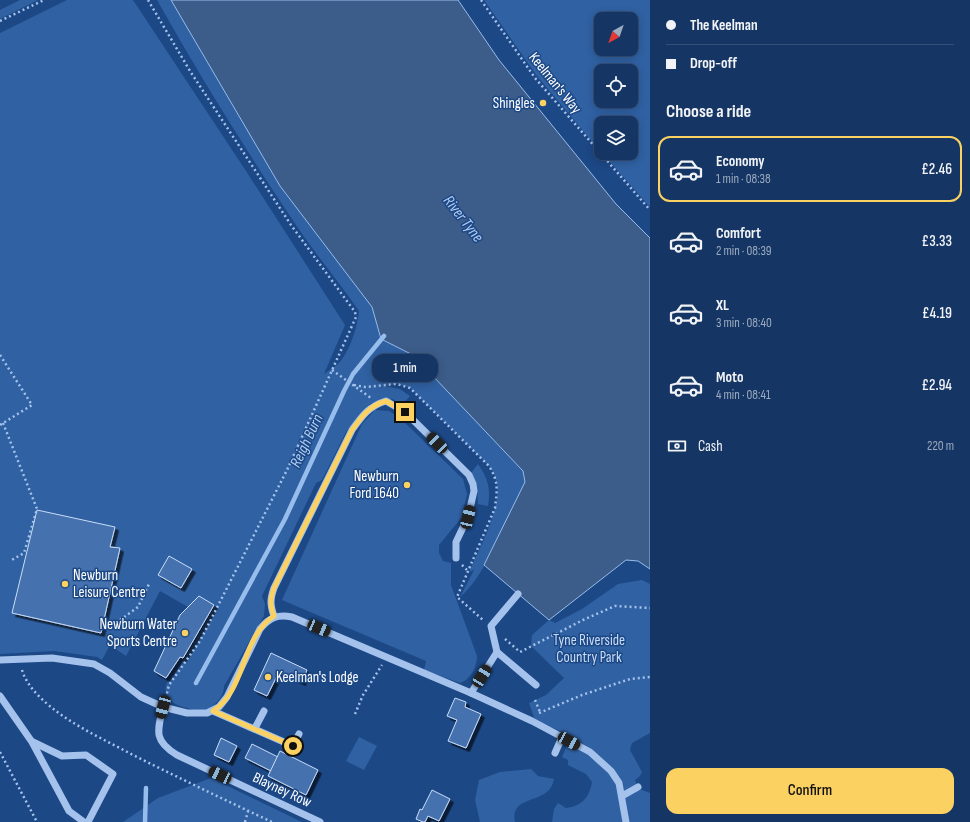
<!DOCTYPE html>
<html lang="en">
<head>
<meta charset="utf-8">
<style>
	:root { --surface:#153664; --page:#1e3e6a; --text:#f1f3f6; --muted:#9dabbf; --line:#345078; --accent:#fbd262 }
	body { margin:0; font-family:"Sofia Sans Condensed",sans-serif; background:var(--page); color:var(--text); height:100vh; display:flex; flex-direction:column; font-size:15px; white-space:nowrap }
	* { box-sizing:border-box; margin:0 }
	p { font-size:13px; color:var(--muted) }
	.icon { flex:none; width:22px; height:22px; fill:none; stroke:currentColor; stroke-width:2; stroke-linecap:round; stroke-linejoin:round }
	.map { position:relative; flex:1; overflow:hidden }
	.side { display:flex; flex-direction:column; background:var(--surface); width:320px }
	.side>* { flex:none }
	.hud { display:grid; align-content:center; height:88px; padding:0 16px; background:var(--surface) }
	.needle { width:26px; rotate:220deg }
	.tools { position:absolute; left:594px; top:12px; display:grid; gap:8px }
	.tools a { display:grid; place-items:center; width:44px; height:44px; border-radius:8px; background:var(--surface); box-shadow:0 2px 10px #0003,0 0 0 1px var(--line); font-size:20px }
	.end { position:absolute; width:18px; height:18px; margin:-9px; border:5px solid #fbd262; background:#111; box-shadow:0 0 0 2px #111 }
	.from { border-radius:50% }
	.bubble { position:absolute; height:28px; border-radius:12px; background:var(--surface); box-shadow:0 2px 10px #0003,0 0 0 1px var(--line); font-size:13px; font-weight:600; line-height:28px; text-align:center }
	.car { position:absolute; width:12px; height:24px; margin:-12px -6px; border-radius:5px; box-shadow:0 0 3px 1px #0007; background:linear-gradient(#222 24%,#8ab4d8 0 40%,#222 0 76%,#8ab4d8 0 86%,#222 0) }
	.hud b { display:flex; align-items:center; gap:14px; height:38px; font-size:15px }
	.hud b+b { border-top:1px solid var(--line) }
	.hud i { width:10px; height:10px; background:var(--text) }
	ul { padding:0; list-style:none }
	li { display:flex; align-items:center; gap:12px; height:66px; margin:0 8px 6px; padding:0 8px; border:2px solid transparent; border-radius:12px }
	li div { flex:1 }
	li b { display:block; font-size:15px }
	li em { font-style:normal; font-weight:600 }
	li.selected { border-color:var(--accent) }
	li>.icon { width:36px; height:36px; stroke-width:1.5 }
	h2 { padding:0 16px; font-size:18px; line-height:48px }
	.pay { display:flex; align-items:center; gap:10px; height:44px; padding:0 16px; font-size:15px }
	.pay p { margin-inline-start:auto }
	.cta { display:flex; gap:8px; margin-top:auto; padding:8px 16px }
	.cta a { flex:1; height:46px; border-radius:12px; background:var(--accent); color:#111; font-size:16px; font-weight:600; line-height:46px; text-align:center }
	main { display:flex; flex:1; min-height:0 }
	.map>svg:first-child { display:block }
	.green { fill:#3061a3; fill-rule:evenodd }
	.water { fill:#3c5c89; stroke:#97bded }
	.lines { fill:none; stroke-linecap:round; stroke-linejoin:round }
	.stream { stroke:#97bded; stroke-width:4.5 }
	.building { fill:#4471ae; stroke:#c9ddf8; filter:url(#shadow) }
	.path { stroke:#a4c2eb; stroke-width:2.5; stroke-dasharray:2 3; stroke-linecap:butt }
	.minor { stroke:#a4c2eb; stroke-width:7 }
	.route { stroke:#fbd262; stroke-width:5 }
	.poi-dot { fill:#fbd262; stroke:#1c4886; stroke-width:1.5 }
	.labels { text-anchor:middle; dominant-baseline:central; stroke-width:3; stroke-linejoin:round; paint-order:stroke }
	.street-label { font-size:15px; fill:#fff; stroke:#1c4886 }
	.poi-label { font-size:15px; fill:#fff; stroke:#1c4886; text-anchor:end }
	.park-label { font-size:15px; fill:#c9ddf8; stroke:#1c4886 }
	.water-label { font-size:16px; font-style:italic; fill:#b0ccf2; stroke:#1c4886 }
</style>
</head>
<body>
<main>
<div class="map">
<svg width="650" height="822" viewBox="0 0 650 822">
	<defs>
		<filter id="shadow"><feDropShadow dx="3.5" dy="3.5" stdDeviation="0" flood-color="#0009"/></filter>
	</defs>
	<rect width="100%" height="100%" fill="#1c4886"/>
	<g class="green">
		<path d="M20,0h18l-38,19v-9z"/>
		<path d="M67,0h66l115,174 97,151 -21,49c4,-3 9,-6 13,-9 13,-13 20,-37 22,-54 -19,-28 -42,-55 -61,-83 -50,-74 -97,-150 -141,-228h14l109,186 92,121 9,32 32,16 110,116 2,11c-16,32 -39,94 -65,115l14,-27 -5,2c10,-23 37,-71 26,-95 -1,-4 -4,-8 -6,-11l-79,-78 -13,-4 -12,2 15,3 10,7 -9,10 -8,-7 -23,5 -24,28 -24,48 -6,3 -54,113 3,8 -1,12 -40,70c0,13 -11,21 -22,25 -13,-2 -33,-5 -36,-19 -2,-8 4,-13 8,-19 16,-21 28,-44 41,-67l-16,-10 -11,11 -28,-16 -34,65 -16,-11 -8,15 -5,-3 -43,-6 -54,3v-621z"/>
		<path d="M484,0h166v207l-48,-54h29v-30h-30v29l-64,-76zM601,19h30v30h-30zM601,71h30v30h-30z"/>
		<path d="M375,410l14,1 11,7 63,61 4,15 -5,23 -23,28v8l4,8 8,2v22l26,71c0,11 -6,23 -17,27l-36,-13 2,-9 -144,-61 80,-176z"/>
		<path d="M478,464c10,14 13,25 10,42l-10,-2 -1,-17 -6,-14z"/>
		<path d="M642,580l8,4v149l-18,10 -2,7 12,22 -2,4 -5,4 4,9 11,4v29h-98l2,-13 4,-6 8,5c16,-2 23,-10 26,-26l-6,-8 -18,-9v-5l-6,-3 9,-21 -36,-16 -6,-17 17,-8 18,-17 -33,-32 1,-11 17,-15 6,3 27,-14 36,-25z"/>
		<path d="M359,737l18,9 -13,24 -18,-9z"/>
		<path d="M531,769l7,7 16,3c-4,27 -45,14 -39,43h-35l-5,-22 4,-20 21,-8z"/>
		<path d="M211,778l91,44h-179l35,-24z"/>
	</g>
	<path class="water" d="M171,0h287l41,60 117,144 34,34v331l-12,-8 -12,-1 -77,60 -65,-55 41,-83 -2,-11 -110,-116 -32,-16 -9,-32 -92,-121z"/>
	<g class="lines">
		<g class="stream">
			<path d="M196,683l89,-164 59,-128 9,-17 31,-38"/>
			<path d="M145,822l1,-34"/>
		</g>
	</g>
	<g class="building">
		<path d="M37,510l78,17 -5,20 10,1 -19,85 -89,-20z"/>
		<path d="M169,556l23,13 -11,19 -23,-13z"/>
		<path d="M199,596l15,9 -31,53 -3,-1 -14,21 -12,-7 26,-56z"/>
		<path d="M271,653l36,17 -5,12 -23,-10 -12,24 -13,-6z"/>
		<path d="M455,698l11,4 -1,5 16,7 -15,34 -18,-7 9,-21 -10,-4z"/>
		<path d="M221,738l16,8 -8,16 -15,-7z"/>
		<path d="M252,744l26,13 -7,14 -26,-13z"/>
		<path d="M280,751l38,19 -12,25 -38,-19z"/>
		<path d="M432,790l18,9 -11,22 -11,-5 -3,6h-2l-7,-3 4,-10 2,1z"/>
	</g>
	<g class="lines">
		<g class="path">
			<path d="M148,0l42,71 101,154 64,87 1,5 -69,153 -87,171 -31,44 -3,12"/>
			<path d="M481,0l54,78 115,132"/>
			<path d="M0,21l44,-21"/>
			<path d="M0,355l32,50 -32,20"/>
			<path d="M332,370l39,28"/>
			<path d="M354,385l11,2 32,-3 13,4 79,78c10,16 8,24 6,42l-38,89 26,23"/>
			<path d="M3,423l34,86 -13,44 -14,8"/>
			<path d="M462,565l7,7"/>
			<path d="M120,620l18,-13 11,-23"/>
			<path d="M505,639l15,13 63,-32 32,-14 35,2"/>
			<path d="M22,670c5,17 21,31 34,41 24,18 51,30 77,44 46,23 92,45 139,67"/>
			<path d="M535,700l5,12"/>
			<path d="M539,713l43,-18 48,-16 20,-2"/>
			<path d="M355,714l8,-19 19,-30"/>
			<path d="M0,752l37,70"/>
			<path d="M245,822l3,-11"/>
		</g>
		<g class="minor">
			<path d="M274,616c-4,-11 -4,-17 0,-28l78,-158c10,-14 17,-24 34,-29l19,11 64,63 4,9 1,7 -6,26 -12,25v16"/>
			<path d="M497,652l-6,-26 27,-32"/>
			<path d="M0,660l52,-2 42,6 16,9 31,24 22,10 24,6h20l12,-6 8,-10 33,-68c10,-12 18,-15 32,-12l179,76 61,28 58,31 21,19 8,12 7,39"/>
			<path d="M471,693l26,-41 39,33"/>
			<path d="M0,696l32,46 37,69 15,11"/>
			<path d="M163,707c-6,25 -9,34 14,48l143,67"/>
			<path d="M213,711l80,35 6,-12"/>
			<path d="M255,728l9,-17"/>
			<path d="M33,742l29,14 24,-1 27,19 -25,48"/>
			<path d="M555,753l7,-16"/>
			<path d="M622,796l16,-9"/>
		</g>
	</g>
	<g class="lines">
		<path class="route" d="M293,746l-80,-35c33,-21 28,-74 61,-95 -4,-11 -4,-17 0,-28l78,-158c10,-14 17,-24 34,-29l19,11"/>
	</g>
	<g class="poi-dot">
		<circle cx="543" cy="103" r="4"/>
		<circle cx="407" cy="485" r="4"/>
		<circle cx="65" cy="584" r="4"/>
		<circle cx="185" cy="633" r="4"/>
		<circle cx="268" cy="677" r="4"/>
	</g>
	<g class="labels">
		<g class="street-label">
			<text transform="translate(555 83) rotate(51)">Keelman's Way</text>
			<text transform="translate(282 790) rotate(25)">Blayney Row</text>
		</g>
		<g class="poi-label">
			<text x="535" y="103">Shingles</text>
			<text x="399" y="476">Newburn<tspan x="399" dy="17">Ford 1640</tspan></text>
			<text x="73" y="575" text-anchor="start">Newburn<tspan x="73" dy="17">Leisure Centre</tspan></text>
			<text x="177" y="624">Newburn Water<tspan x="177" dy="17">Sports Centre</tspan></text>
			<text x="276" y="677" text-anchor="start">Keelman's Lodge</text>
		</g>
		<g class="park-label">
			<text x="589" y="640">Tyne Riverside<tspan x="589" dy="17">Country Park</tspan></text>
		</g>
		<g class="water-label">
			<text transform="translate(463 219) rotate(52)">River Tyne</text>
			<text transform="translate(307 441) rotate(-65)">Reigh Burn</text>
		</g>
	</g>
</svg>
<div class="tools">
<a><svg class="needle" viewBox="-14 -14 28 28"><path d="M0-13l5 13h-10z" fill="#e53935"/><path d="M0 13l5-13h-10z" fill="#9dabbf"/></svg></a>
<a><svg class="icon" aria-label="locate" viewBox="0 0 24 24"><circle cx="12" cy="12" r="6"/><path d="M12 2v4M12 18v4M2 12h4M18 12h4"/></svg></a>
<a><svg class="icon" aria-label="layers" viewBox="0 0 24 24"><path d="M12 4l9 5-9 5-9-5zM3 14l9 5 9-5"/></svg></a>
</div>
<i class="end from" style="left:293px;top:746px"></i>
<i class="end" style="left:405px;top:412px"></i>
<div class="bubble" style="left:372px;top:354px;width:66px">1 min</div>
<i class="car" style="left:437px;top:443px;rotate:315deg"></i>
<i class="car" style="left:468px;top:517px;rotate:13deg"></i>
<i class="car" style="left:319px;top:628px;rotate:113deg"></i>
<i class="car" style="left:482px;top:676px;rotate:32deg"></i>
<i class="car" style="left:163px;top:707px;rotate:195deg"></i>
<i class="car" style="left:569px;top:741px;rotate:119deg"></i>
<i class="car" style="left:220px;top:775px;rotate:295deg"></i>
</div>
<section class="side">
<div class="hud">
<b><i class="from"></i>The Keelman</b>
<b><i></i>Drop-off</b>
</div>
<h2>Choose a ride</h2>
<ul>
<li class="selected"><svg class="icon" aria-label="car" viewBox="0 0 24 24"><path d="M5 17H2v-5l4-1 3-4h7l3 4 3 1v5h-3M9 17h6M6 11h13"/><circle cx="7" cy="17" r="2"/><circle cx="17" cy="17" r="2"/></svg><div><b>Economy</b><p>1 min · 08:38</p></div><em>£2.46</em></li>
<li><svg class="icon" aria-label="car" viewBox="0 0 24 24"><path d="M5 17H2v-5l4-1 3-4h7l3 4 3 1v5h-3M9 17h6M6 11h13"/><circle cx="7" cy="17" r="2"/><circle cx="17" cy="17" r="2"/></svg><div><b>Comfort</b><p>2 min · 08:39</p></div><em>£3.33</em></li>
<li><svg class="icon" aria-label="car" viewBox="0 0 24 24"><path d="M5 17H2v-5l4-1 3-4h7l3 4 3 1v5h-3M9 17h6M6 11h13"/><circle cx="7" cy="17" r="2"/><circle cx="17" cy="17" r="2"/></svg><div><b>XL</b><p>3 min · 08:40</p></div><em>£4.19</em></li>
<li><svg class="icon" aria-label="car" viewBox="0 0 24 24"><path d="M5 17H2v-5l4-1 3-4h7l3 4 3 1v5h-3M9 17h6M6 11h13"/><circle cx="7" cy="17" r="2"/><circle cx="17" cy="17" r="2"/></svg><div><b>Moto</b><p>4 min · 08:41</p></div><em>£2.94</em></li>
</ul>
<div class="pay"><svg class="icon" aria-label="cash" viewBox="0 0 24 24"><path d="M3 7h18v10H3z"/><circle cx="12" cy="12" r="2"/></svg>Cash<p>220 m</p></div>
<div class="cta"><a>Confirm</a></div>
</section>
</main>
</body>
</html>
